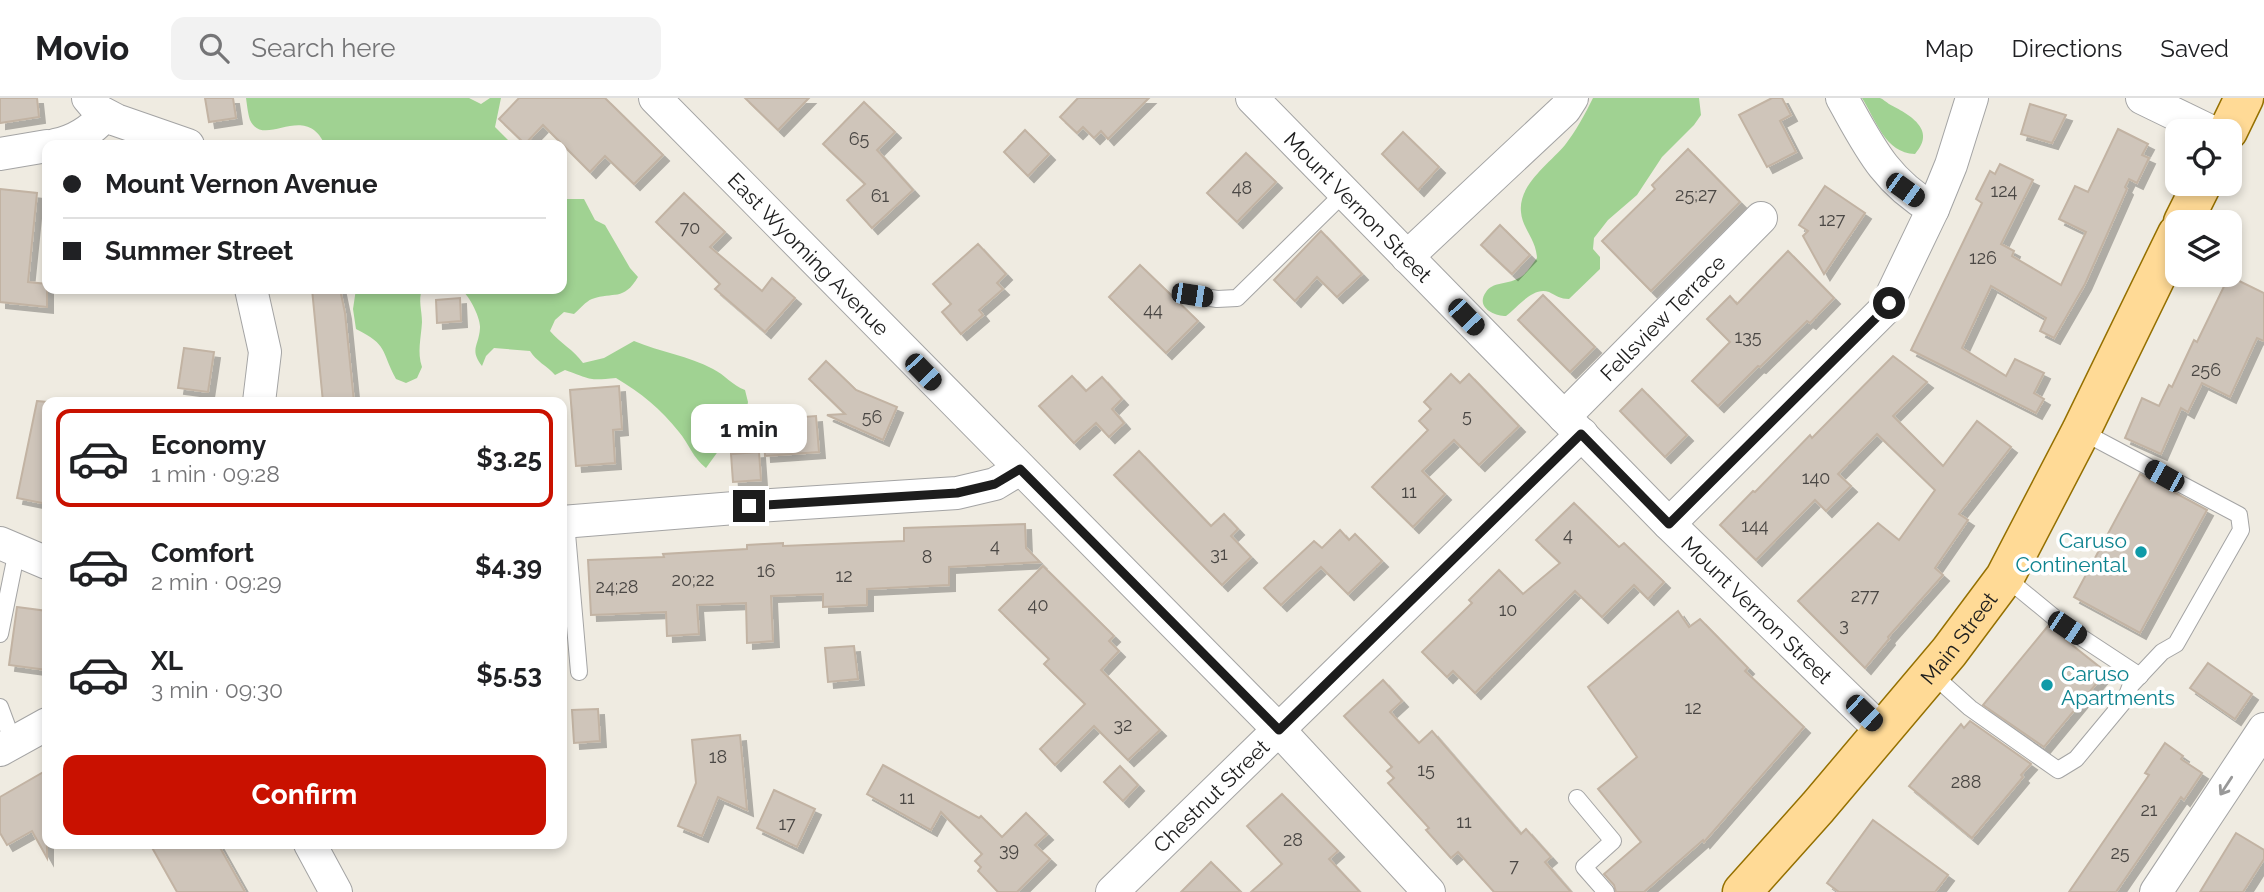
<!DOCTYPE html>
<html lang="en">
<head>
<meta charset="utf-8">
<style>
	:root { --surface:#fff; --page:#f2f2f2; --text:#202124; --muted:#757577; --line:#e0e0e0; --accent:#c91100 }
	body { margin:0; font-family:Raleway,sans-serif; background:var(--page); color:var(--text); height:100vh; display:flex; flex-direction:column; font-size:26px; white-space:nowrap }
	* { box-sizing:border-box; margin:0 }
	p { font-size:23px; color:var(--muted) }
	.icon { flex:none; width:38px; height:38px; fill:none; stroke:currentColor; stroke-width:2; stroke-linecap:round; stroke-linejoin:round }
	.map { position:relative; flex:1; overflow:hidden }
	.panel { position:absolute; left:42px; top:299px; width:525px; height:452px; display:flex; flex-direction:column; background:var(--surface); border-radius:14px; box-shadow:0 4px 10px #0003 }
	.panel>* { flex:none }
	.banner { position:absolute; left:42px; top:42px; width:525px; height:154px; border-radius:14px; box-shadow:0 4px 10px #0003; display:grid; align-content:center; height:154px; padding:0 21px; background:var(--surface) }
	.buttons { position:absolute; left:2165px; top:21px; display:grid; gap:14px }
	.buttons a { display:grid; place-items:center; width:77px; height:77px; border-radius:14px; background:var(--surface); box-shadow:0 4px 10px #0003; font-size:35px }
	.end { position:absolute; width:32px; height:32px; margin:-16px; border:9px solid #1d1d1d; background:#fff; box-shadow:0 0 0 4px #fff }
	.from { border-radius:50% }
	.bubble { position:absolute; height:49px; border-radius:14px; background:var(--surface); box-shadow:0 4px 10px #0003; font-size:23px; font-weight:700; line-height:49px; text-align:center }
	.car { position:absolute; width:21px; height:42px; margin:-21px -10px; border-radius:9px; box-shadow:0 0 5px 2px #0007; background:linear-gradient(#222 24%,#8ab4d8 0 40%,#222 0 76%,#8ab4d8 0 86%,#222 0) }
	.banner b { display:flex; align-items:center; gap:24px; height:66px; font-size:26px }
	.banner b+b { border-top:2px solid var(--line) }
	.banner i { width:18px; height:18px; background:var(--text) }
	ul { padding:12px 0 0; list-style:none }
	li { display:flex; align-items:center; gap:21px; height:98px; margin:0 14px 10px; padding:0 7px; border:4px solid transparent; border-radius:14px }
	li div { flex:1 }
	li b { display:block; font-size:26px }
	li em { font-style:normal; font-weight:700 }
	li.current { border-color:var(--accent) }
	li>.icon { width:63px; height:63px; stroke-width:1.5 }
	.action { display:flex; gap:14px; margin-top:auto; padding:14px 21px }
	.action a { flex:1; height:80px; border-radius:14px; background:var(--accent); color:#fff; font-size:28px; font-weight:700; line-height:80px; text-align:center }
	header { display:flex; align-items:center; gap:42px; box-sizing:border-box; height:98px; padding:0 35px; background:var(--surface); border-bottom:2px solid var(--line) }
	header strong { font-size:33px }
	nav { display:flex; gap:38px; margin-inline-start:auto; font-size:24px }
	.search { width:490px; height:63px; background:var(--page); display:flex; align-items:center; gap:18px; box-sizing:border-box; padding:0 24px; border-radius:14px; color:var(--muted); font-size:26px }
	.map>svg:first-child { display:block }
	.forest { fill:#a0d292 }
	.building { fill:#cfc5ba; stroke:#c2b3a3; stroke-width:2; filter:url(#shadow) }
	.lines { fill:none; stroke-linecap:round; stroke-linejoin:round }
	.service-casing { stroke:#a4a4a4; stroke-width:18 }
	.minor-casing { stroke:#a4a4a4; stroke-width:34 }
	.primary-casing { stroke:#957000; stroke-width:41 }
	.service { stroke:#fff; stroke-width:16 }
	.minor { stroke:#fff; stroke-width:32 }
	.primary { stroke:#ffda96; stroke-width:38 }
	.oneway { stroke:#999 }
	.route { stroke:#1d1d1d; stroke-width:9 }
	.culture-dot { fill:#0f9aa8; stroke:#fff; stroke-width:2.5 }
	.labels { text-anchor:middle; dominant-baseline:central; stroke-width:7; stroke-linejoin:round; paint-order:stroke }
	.number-label { font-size:18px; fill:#4a4744 }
	.street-label { font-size:21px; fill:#1d1d1d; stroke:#fff }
	.culture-label { font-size:21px; fill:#0d838f; stroke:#fff; text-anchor:end }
</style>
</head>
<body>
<header>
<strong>Movio</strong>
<div class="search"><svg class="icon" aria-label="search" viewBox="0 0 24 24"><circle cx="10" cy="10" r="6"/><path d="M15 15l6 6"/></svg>Search here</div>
<nav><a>Map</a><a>Directions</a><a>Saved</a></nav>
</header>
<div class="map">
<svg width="2264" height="794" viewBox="0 0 2264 794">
	<defs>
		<filter id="shadow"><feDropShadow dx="6" dy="6" stdDeviation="0" flood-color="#0004"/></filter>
	</defs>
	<rect width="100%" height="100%" fill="#efebe1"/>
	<g class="forest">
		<path d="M246,0h223l12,6 9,-6h11l-6,29 18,18h-188c-20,-45 -61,5 -75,-25 -2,-6 -3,-15 -4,-22z"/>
		<path d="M1593,0h106l2,17 -7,10 -32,32 -25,38 -29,25 -14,18 -1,11 7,8v12l-31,30c-9,0 -12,-3 -20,-7 -16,-6 -31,15 -43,24 -12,0 -31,-9 -20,-24 6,-10 22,-8 31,-13 9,-4 14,-13 20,-21 -1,-19 -15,-30 -16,-46 -3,-27 28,-48 44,-67 11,-14 20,-31 28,-47z"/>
		<path d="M1862,0c5,0 13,0 18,0 3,1 6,4 9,6 19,10 49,25 26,50 -30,-1 -39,-34 -53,-56z"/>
		<path d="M562,101h22l11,21 10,5 25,43 8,9c-15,25 -24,14 -46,22 -6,2 -13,11 -18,15l-10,-2 -9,8 -5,11c10,12 24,19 33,32l21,-5 30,-17c26,11 55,15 79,28 12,6 19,16 32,21l3,12 -4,23 -7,10 -18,15 -13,18c-13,-10 -17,-24 -27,-36 -18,-23 -38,-39 -63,-54 -29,3 -25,1 -51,-8l-10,5c-8,-9 -19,-14 -25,-24l-36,-3 -8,8 -4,10c-13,-17 -3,-20 -2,-38 1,-10 -12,-35 -20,-39h102z"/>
		<path d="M356,191h66c-4,12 0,21 0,33 -1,17 -5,30 0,45l-5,11 -11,5 -10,-4c-16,-30 -7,-33 -40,-50l-3,-20z"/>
	</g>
	<g class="building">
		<path d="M0,0h37l2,19 -39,6z"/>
		<path d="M205,0h28l3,20 -27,4z"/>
		<path d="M519,0h86l58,57 -29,29 -29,-28 -15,16 -47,-47 -18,19 -26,-25z"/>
		<path d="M745,0h64l-31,32z"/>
		<path d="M1078,0h71l-41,41 -7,-8 -7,7 -11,-11 -6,6 -17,-16z"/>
		<path d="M1772,0h10l9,17 -11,6 16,31 -29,15 -28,-52z"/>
		<path d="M864,4l31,30 -18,18 36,40 -41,38 -25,-28 18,-16 -42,-40z"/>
		<path d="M2030,6l36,11 -14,28 -31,-9z"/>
		<path d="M2118,31l30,15 -6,11 7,3 -12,25 -8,-4 -4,8 2,2 -42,95 -31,54 -14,-7 6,-13 -55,-32 -29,62 44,28 9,-17 29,14 -10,20 10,6 -8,14 -125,-63 71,-147 -6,-4 14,-28 5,3 5,-10 33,16 -32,64 13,7 -2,5 49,29 25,-53 -27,-13 16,-33 13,6z"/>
		<path d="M1025,32l24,24 -21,22 -24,-24z"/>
		<path d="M1403,34l36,35 -21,23 -36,-36z"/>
		<path d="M1688,51l52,53 -89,89 -49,-50 53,-52 -3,-4z"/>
		<path d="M1246,55l30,29 -39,40 -30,-29z"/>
		<path d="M1825,88l40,27 -41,61 -21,-38 5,-5 -9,-6z"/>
		<path d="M0,91l37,4 -9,89 19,2v23l-47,-5z"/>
		<path d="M684,95l41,39 -15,15 52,44 10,-13 23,20 -30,34 -50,-43 5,-5 -64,-62z"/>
		<path d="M1500,127l30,30 -18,19 -31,-29z"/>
		<path d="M1321,133l41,43 -25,23 -20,-20 -22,24 -21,-21z"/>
		<path d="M978,146l28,30 -9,9 6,6 -24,21 4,5 -22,19 -19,-22 9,-8 -18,-20z"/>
		<path d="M1788,153l46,47 -24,25 -3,-2 -47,46 -2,-1 -40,40 -26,-25 38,-39 -23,-23 23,-23 7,8z"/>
		<path d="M1140,167l58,56 -32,32 -57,-56z"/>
		<path d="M2229,178l35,17v48l-7,-3 -27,59 -28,-14 -14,29 -7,-4 -20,46 -36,-16 17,-40 17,8 10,-21 3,2 22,-47 3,2z"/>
		<path d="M312,191h28l5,24 9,89h-31z"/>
		<path d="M1543,197l52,52 -25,25 -52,-52z"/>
		<path d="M460,200l1,23 -24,2 -1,-23z"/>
		<path d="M184,250l30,4 -6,40 -30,-4z"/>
		<path d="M1893,258l34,26 -34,34 50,50 34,-45 34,26 -52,67 9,6 -33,48 8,7 -55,62 1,2 -24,29 -67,-67 80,-78 21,17 36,-50 -58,-56 -39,40 13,12 -25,25 -11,-11 -59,60 -36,-35 33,-34 2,1 55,-57 2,3z"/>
		<path d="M826,263l30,29 41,17 -14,33 -56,-25 18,-1 -36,-35z"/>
		<path d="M1451,276l9,9 9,-9 50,52 -40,39 -25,-25 -32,31 23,23 -32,33 -41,-40 56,-57 -9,-9 12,-12 -7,-7z"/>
		<path d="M1072,278l14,15 16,-14 20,22 -10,10 12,14 -15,14 -13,-14 -22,20 -35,-37z"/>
		<path d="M619,288l3,43 -9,1 2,33 -39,3 -6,-76z"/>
		<path d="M1642,291l45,46 -22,22 -45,-46z"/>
		<path d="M37,303l10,1v102l-30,-6z"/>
		<path d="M816,318l3,36 -54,4 -2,-36z"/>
		<path d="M1139,353l72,75 13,-12 14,15 -7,7 20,21 -29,28 -108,-110z"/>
		<path d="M759,354l2,28 -28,2 -2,-28z"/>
		<path d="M2140,376l67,36 -67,123 -66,-36z"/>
		<path d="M1574,405l45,44 5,-4 40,39 -16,17 -14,-14 -32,32 -27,-26 -100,102 -22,-22 -6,6 -25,-25 50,-49 -3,-3 30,-30 24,24 37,-31 -24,-23z"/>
		<path d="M1025,426l1,24 14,14 -91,5v18l-82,4v16l-44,2v-13l-52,2 2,45 -26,2 -1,-40 -49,2 2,29 -32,2 -1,-24 -75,3 -3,-55 76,-3 -1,-3 84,-5v-4l36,-2v3l121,-5v-13z"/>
		<path d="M1340,432l9,10 6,-6 27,27 -34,33 -27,-27 -40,38 -17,-17 50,-47 8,7z"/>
		<path d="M1043,468l71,70 -5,5 10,10 -18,19 59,60 -32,30 -34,-34 -39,39 -15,-16 45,-45 -41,-40 5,-5 -50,-49z"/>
		<path d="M17,509l30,4v59l-38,-5z"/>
		<path d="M1678,513l11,16 11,-8 48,49 -3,3 59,56 -100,115 -1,-2 -59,52h-28l-2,-7 -10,-11 37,-32 -43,-53 39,-32 -49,-70z"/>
		<path d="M2048,528l58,46 -62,75 -61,-42z"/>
		<path d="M854,548l4,33 -30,3 -3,-34z"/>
		<path d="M2208,565l44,31 -17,25 -45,-31z"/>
		<path d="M1383,582l19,21 -12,11 29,31 13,-12 89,103 5,-5 25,28 -6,5 26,30h-77l-36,-40 -7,6 -25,-28 3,-2 -41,-45 6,-5 -7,-7 5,-4 -48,-51z"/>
		<path d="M598,611l2,32 -26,2 -2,-33z"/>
		<path d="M1970,623l61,43 -10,11 2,2 -51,61 -63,-52 52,-62 3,4z"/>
		<path d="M740,637l7,75 -29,-13 -16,39 -24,-10 18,-43 -4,-43z"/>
		<path d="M2165,645l18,13 -2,3 21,14 -18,27 -3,-3 -65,95h-47l80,-117 -4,-2z"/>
		<path d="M883,667l96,53 2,-2 21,21 24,-24 21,21 -12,11 15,14 -33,33h-19l-20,-21 3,-4 -6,-6 7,-7 -41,-42 -10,18 -64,-36z"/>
		<path d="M1120,668l18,19 -15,16 -19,-19z"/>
		<path d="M47,672v88l-15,-27 -25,14 -7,-12v-36z"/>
		<path d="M774,692l41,19 -18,38 -40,-19z"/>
		<path d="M1282,696l56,57 -9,8 31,33h-109l31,-28 -35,-38z"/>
		<path d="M1873,722l75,55 -13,17h-96l-12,-9z"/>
		<path d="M2236,735l28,17v9l-21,33h-43z"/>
		<path d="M150,746h68l27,48h-68z"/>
		<path d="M1211,764l30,30h-60z"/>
	</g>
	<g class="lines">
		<g class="service-casing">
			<g id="service">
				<path d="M1192,197l25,4 20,-1 107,-105"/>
				<path d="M566,424l13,150"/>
				<path d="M2005,479l62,51 73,48"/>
				<path d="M0,536l17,-84"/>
				<path d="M1931,575l39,35 88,62 18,-11 49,-59 6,-15 31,-33 14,-8 65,-114 -2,-15 -158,-84"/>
				<path d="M0,609l13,35"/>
				<path d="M1577,700l36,43 -29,26 22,25"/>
			</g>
		</g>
		<g class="minor-casing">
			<g id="minor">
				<path d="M88,0l11,13 17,9 72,25"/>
				<path id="s1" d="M655,0l624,632 150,162"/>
				<path id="s2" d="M1252,0l417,426 213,207"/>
				<path d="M1842,0c27,48 42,82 91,111"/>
				<path d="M2142,0l68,33"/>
				<path d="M55,47c21,-4 36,-14 50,-30"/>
				<path d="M0,56l47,-8"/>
				<path d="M1407,159l158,-148 7,-11"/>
				<path d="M251,191l14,63 -6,50"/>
				<path id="s3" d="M1564,319l197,-199"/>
				<path d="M562,424l210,-17 185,-12 38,-9 25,-15"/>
				<path d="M1669,426l216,-215 48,-100 18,-44 21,-67"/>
				<path d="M0,445l47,20"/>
				<path d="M0,652l47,-26"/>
				<path d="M310,746l26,48"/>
				<path id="s4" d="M1112,794l470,-458"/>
				<path d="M2156,794l108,-163"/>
			</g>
		</g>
		<g class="primary-casing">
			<g id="primary">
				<path d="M2228,33l16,-33"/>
				<path d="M2183,124l19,-38"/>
				<path id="s5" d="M1742,794l76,-85 131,-155 56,-75 76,-146 96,-197"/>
			</g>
		</g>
		<use href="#service" class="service"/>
		<use href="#minor" class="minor"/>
		<use href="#primary" class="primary"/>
	</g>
	<defs><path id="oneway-shaft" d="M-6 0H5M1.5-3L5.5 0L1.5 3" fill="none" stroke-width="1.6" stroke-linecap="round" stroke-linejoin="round" transform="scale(1.75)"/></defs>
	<use class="oneway" href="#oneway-shaft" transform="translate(2226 688) rotate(123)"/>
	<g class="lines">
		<path class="route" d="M749,408l208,-13 38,-9 25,-15 259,261 302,-296 88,90 212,-211 8,-10"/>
	</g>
	<g class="culture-dot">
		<circle cx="2141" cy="454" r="7"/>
		<circle cx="2047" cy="587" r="7"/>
	</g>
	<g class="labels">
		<g class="number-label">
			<text x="859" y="40">65</text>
			<text x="1242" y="89">48</text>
			<text x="2004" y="92">124</text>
			<text x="1696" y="96">25;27</text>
			<text x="880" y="97">61</text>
			<text x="1832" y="121">127</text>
			<text x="690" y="129">70</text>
			<text x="1983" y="159">126</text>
			<text x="1153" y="211">44</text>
			<text x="1748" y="238">135</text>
			<text x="2206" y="271">256</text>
			<text x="1467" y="317">5</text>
			<text x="872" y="318">56</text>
			<text x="1816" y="379">140</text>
			<text x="1409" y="393">11</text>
			<text x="1755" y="427">144</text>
			<text x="1568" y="436">4</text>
			<text x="995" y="447">4</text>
			<text x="1219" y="455">31</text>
			<text x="927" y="458">8</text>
			<text x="766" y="472">16</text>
			<text x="844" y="477">12</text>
			<text x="693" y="481">20;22</text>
			<text x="617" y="488">24;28</text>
			<text x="1865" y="497">277</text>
			<text x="1038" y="506">40</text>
			<text x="1508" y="511">10</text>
			<text x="1844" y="526">3</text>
			<text x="1693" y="609">12</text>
			<text x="1123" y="626">32</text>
			<text x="718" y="658">18</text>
			<text x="1426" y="671">15</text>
			<text x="1966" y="683">288</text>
			<text x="907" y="699">11</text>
			<text x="2149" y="711">21</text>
			<text x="1464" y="723">11</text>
			<text x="787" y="725">17</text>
			<text x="1293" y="741">28</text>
			<text x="1009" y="751">39</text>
			<text x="2120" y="754">25</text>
			<text x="1514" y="767">7</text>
		</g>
		<g class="street-label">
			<text stroke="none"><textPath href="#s2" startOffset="152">Mount Vernon Street</textPath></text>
			<text stroke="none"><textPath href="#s1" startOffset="219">East Wyoming Avenue</textPath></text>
			<text stroke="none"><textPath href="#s3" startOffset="140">Fellsview Terrace</textPath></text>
			<text stroke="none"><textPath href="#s2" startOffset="719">Mount Vernon Street</textPath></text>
			<text stroke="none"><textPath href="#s5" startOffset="334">Main Street</textPath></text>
			<text stroke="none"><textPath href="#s4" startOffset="138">Chestnut Street</textPath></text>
		</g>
		<g class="culture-label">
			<text x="2127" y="442">Caruso<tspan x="2127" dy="24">Continental</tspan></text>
			<text x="2061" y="575" text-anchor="start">Caruso<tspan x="2061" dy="24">Apartments</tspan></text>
		</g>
	</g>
</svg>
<div class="buttons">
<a><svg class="icon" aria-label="locate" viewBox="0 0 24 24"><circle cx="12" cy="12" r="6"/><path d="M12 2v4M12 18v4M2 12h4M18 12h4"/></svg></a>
<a><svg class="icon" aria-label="layers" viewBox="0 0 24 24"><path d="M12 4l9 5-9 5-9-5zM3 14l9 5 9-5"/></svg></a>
</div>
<i class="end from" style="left:1889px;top:205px"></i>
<i class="end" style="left:749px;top:408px"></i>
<div class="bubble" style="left:691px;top:306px;width:116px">1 min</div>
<i class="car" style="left:1905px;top:92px;rotate:126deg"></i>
<i class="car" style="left:1192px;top:197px;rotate:99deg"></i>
<i class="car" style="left:1466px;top:219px;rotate:136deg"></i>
<i class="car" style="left:923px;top:274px;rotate:136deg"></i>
<i class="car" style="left:2164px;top:378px;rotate:299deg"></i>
<i class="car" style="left:2067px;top:530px;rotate:124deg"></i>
<i class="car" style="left:1864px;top:615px;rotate:134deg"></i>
<div class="banner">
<b><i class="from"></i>Mount Vernon Avenue</b>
<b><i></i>Summer Street</b>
</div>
<section class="panel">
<ul>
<li class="current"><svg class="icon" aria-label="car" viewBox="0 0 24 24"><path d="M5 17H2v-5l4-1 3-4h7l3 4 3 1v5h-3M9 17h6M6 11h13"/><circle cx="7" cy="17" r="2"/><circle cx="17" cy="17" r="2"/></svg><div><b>Economy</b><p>1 min · 09:28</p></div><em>$3.25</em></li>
<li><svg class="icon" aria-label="car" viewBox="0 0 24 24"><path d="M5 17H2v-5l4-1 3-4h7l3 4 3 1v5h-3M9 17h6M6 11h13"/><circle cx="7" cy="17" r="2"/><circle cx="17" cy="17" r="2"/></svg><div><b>Comfort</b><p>2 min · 09:29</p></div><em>$4.39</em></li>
<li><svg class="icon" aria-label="car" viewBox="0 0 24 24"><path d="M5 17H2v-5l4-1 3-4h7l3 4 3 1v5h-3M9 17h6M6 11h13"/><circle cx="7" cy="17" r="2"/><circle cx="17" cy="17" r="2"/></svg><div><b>XL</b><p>3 min · 09:30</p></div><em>$5.53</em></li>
</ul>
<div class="action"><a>Confirm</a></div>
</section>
</div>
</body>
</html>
